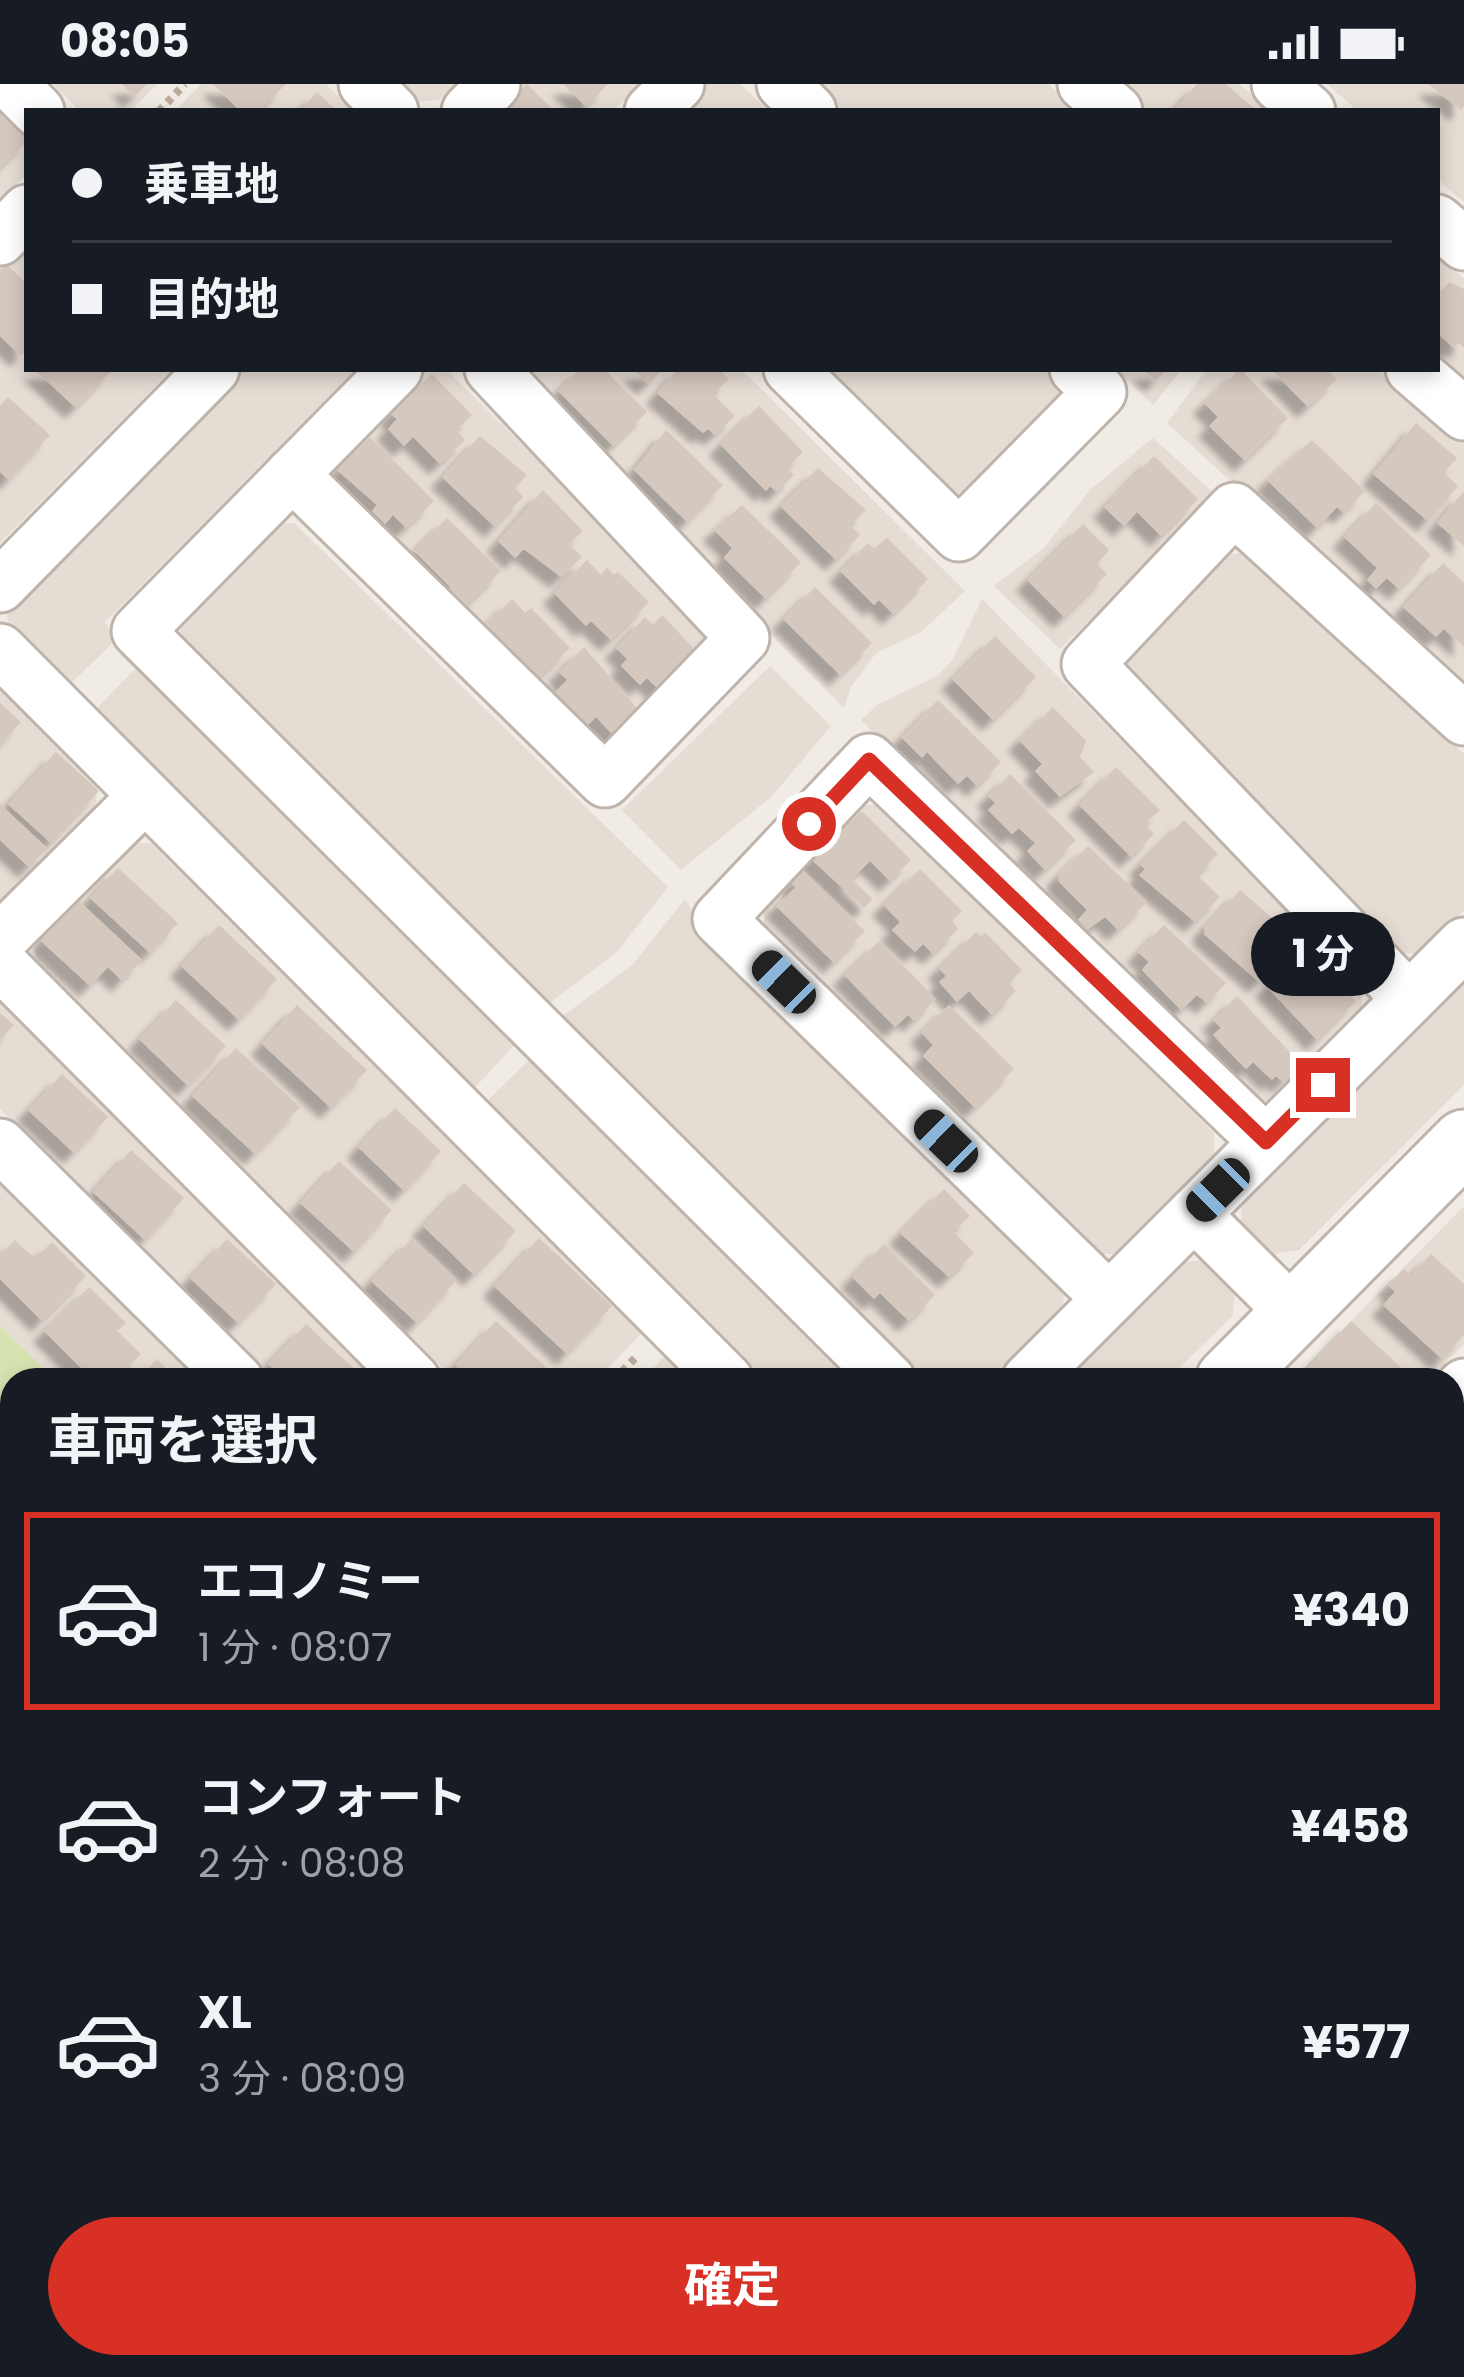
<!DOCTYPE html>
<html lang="ja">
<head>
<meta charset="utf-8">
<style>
	:root { --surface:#171b24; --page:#20242c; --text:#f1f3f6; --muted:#9ea1a6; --line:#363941; --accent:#d93025 }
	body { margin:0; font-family:Poppins,"Noto Sans JP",sans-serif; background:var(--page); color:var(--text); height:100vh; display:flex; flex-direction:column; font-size:45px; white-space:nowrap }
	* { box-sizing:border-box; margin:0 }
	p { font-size:39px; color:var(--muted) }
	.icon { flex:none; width:66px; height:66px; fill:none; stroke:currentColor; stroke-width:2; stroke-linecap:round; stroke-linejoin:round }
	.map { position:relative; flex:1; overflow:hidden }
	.details { position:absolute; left:0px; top:1284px; width:1464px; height:1011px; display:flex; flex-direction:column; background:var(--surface); border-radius:36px 36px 0 0; box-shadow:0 6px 18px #0003 }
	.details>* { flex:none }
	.top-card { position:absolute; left:24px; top:24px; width:1416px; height:264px; border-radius:0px; box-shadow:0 6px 18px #0003; display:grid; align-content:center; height:264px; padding:0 48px; background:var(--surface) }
	.end { position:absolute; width:54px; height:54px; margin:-27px; border:15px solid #d93025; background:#fff; box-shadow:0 0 0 6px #fff }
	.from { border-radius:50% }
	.bubble { position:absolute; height:84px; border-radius:42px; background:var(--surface); box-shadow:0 6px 18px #0003; font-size:39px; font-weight:700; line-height:84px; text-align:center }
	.car { position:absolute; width:36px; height:72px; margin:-36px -18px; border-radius:15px; box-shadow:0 0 9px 3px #0007; background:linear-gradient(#222 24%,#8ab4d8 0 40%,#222 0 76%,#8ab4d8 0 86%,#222 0) }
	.top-card b { display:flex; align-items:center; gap:42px; height:114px; font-size:45px }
	.top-card b+b { border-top:3px solid var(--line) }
	.top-card i { width:30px; height:30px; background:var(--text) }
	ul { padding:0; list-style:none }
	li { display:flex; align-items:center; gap:36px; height:198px; margin:0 24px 18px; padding:0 24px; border:6px solid transparent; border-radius:0px }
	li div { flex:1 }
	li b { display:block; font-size:45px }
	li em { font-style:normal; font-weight:700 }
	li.active { border-color:var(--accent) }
	li>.icon { width:108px; height:108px; stroke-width:1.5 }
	h2 { padding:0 48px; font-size:54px; line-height:144px }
	.action { display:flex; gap:24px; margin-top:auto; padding:24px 48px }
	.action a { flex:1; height:138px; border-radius:72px; background:var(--accent); color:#fff; font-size:48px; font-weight:700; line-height:138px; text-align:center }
	.status { display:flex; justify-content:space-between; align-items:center; height:84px; padding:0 60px; background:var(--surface); direction:ltr }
	.status svg { height:33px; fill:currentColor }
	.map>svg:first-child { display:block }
	.residential { fill:#e5dcd3 }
	.green { fill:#d6e3b0 }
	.building { fill:#d5c8be; filter:url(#shadow) }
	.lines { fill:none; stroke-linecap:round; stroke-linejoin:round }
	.minor-casing { stroke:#bfb4ab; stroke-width:57 }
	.tertiary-casing { stroke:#bfb4ab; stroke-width:69 }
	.path { stroke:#bdaa9a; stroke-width:8; stroke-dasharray:6 6; stroke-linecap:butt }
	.minor { stroke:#fff; stroke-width:51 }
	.tertiary { stroke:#fff; stroke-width:63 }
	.route { stroke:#d93025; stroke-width:15 }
</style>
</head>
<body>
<div class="status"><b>08:05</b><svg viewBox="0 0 49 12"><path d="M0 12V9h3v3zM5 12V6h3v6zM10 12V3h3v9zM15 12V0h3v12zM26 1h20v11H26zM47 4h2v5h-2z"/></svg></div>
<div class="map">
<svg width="1464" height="2293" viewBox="0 0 1464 2293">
	<defs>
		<filter id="shadow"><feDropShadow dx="-11" dy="11" stdDeviation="3" flood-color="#0004"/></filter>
	</defs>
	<rect width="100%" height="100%" fill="#f1ebe5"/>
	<g class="residential">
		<path d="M53,0h104l-26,27h-51z"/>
		<path d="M201,0h125l27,27h-178z"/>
		<path d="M396,0h59l-16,16 -25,2z"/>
		<path d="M521,0h119l-27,27h-119z"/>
		<path d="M706,0h34l29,27h-91z"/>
		<path d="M809,0h239l32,27h-242z"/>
		<path d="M1118,0h121l31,27h-121z"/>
		<path d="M1327,0h137v118l-27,-23v-68h-79z"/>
		<path d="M0,15l27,27v48l-27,27z"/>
		<path d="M27,154v131h145l-172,174v-278z"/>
		<path d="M1437,171l27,24v104l-27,-23z"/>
		<path d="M236,285h120l-251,253 10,19 -49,47 -58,-60 -2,-30z"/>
		<path d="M508,285h233l224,222 -44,41 -45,21 -25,34 -7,21z"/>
		<path d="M807,285h240l20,18v29l-119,92z"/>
		<path d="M1115,285h67l-29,36z"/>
		<path d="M1207,285h170l87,75v251l-297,-272z"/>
		<path d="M417,287h31l263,260 1,31 -93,93 -30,-3 -261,-260 1,-31z"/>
		<path d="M1153,354l64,58 -157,153 -66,-63 50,-38 47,-59z"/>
		<path d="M268,439h26l374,364 -51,65 -70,53 -367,-364v-29z"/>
		<path d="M1246,469l218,201v156l-43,44 -27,-2 -272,-269 -2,-28 98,-100z"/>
		<path d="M982,515l380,387 -1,27 -88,88h-27l-385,-381 16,-15 60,-29 15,-15z"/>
		<path d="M139,581l381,374 -50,54 -377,-381z"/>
		<path d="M770,582l61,60 -59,70 -91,74 -59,-60z"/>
		<path d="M0,603l97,96 -1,25 -96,95z"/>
		<path d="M855,721h26l333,328v30l-91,91h-27l-332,-331 -1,-27z"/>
		<path d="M130,759h22l493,487 -49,50h-141l-418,-415 -3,-26z"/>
		<path d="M685,815l16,25 363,366 -1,25 -64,65h-74l-365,-362 73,-54z"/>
		<path d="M1464,891v110l-165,165 -26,4 -32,-31 1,-25z"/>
		<path d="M0,913l385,383h-113l-272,-271z"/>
		<path d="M534,971l326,325h-101l-278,-273z"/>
		<path d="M0,1087l207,209h-152l-55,-54z"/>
		<path d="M1464,1122v138l-36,36h-135z"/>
		<path d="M1206,1176l29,29 -2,26 -66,65h-104l117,-118z"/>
		<path d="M668,1269l27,27h-53z"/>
		<path d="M1452,1342l12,6v285l-12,-12z"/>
		<path d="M0,1557l12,12v71l-12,13z"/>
		<path d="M1452,1686l12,11v281l-12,-12z"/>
		<path d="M0,1776l12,11v112l-12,12z"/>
		<path d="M1452,2032l12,12v232l-11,11 -34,-4h33z"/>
		<path d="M0,2114l12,12v119l-12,12z"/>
		<path d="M1067,2283h279l10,10h-279z"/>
	</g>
	<path class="green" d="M0,1242l55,54h-43v152l-12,-11z"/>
	<g class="building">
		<path d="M122,0h25l-13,13z"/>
		<path d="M213,0h73l-27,27h-19z"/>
		<path d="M527,0l27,27h-53z"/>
		<path d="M563,0h45l-22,23z"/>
		<path d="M1197,0h29l31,27h-77l-4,-3z"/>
		<path d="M1428,0h36v22l-3,4z"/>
		<path d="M317,8l20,19h-38z"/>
		<path d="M0,20l27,27v10l-27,27z"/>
		<path d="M6,180l21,20v65l-6,7 -21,-20v-66z"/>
		<path d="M1449,198l15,7v59l-6,-5 -4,5 -17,-15v-37z"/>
		<path d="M34,285h79l-37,39z"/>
		<path d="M580,285h24l43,43 -34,34 -55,-55z"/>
		<path d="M633,285h30l-15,15z"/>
		<path d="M678,285h40l11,10 -16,15 22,22 -20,19 -7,-6 -5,4 -46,-40z"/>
		<path d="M1143,285h24l-11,12z"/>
		<path d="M1240,285l48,49 -43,43 -36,-35 9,-9 -14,-14z"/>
		<path d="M1271,285h54l12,10 -29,28z"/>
		<path d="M432,290l40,41 -16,15 9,10 -25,24 -27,-27 -9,9 -16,-17 9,-10 -7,-6z"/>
		<path d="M8,313l42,38 -41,45 -9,-8v-66z"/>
		<path d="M759,322l44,46 -16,16 7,7 -17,17 -7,-6 -4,5 -46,-47z"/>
		<path d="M1416,339l41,35 -13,15 14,13 -30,35 -55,-47z"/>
		<path d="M666,346l57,55 -36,37 -53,-52z"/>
		<path d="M480,352l47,39 -12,13 8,9 -28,30 -53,-50z"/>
		<path d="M370,353l64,64 -28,27 -13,-13 -8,9 -13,-13 5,-6 -40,-35z"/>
		<path d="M1312,356l53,51 -21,22 -7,-6 -20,21 -50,-48z"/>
		<path d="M1154,372l44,43 -37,37 -24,-24 -13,14 -20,-19z"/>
		<path d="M818,384l48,42 -16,15 10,10 -24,25 -56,-54z"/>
		<path d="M543,406l40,41 -14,13 13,13 -21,20 -37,-28 -9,9 -17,-17z"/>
		<path d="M1464,407v55l-27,-23z"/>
		<path d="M1376,419l55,52 -32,34 -12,-11 -11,11 -9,-9 10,-12 -33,-31z"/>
		<path d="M742,421l59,57 -35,37 -42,-41 8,-10 -18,-18z"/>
		<path d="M447,434l54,53 -38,38 -18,-17 5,-5 -36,-36z"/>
		<path d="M1083,440l26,26 -12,14 10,10 -43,43 -37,-37z"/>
		<path d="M887,454l41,41 -35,35 -14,-14 -5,5 -34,-34 28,-28 6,6z"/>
		<path d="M587,476l14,15 6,-7 7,7 4,-3 31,30 -38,38 -20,-19 -5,5 -32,-33z"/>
		<path d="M1443,479l21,20v64l-20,-18 -8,8 -33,-30z"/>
		<path d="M815,503l57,56 -32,32 -57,-56z"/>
		<path d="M512,515l13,14 6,-5 39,40 -32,31 -53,-54z"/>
		<path d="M662,531l38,40 -37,38 -16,-15 -7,7 -19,-19 6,-7 -11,-11 29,-31 8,8z"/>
		<path d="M995,552l41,41 -43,43 -41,-41z"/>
		<path d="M584,563l59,68 -25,25 -22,-23 -8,8 -33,-33 12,-12 -8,-8z"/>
		<path d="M938,616l63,62 -24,24 -10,-10 -9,8 -31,-32 -5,6 -21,-21z"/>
		<path d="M0,619l21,19 -21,22z"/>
		<path d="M1053,623l33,34 -6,16 14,15 -34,25 -25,-26 7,-7 -23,-24z"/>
		<path d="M56,668l43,39 -48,52 -43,-39z"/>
		<path d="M1116,683l44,43 -15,14 9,10 -23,23 -52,-52z"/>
		<path d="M1010,690l66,66 -31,30 -18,-19 8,-8 -16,-15 -7,6 -24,-24 7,-7 -7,-7z"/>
		<path d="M0,720l47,44 -18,19 -29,-27z"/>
		<path d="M862,727l49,49 -21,21 -20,-20 -18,18 20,20 -8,9 -54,-50z"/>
		<path d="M1184,736l34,34 -21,21 23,22 -25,25 -56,-47 6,-6 -5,-5z"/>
		<path d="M1088,762l59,56 -29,28 -13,-13 -18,13 -9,-10 9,-10 -28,-28 -1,-7z"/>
		<path d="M118,784l60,55 -28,30 -60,-55z"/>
		<path d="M920,785l42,42 -10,10 6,8 -25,25 -10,-10 -8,8 -23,-22 8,-8 -17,-17z"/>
		<path d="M803,786l62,61 -31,32 -58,-57 20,-19 -5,-5z"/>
		<path d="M1240,806l46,40 1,7 -14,15 8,7 -22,23 -55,-48v-7z"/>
		<path d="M78,816l64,60 -20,21 -14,-14 -18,19 -49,-45z"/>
		<path d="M219,841l58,54 -38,41 -58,-54z"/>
		<path d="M1164,841l62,58 -19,20 -10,-8 -16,15 -39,-40 7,-8 -11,-10z"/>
		<path d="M976,848l5,4 4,-4 37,38 -13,13 7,8 -24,24 -23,-24 -12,11 -18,-20 7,-6 -7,-8z"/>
		<path d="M879,857l57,58 -22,22 -6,-6 -13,12 -51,-52z"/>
		<path d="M1304,866l52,51 -39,39 -51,-54z"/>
		<path d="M1237,912l64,68 -18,18 -7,-6 -4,4 -19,-18 -7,7 -33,-34 8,-7 -8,-8z"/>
		<path d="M176,916l50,46 -38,40 -49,-47z"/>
		<path d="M297,921l70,65 -36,38 -69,-64z"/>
		<path d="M949,921l65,64 -39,39 -52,-52 10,-11 -12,-13z"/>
		<path d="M0,929l14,12 -14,15z"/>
		<path d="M236,964l64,59 -45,47 -63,-58z"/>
		<path d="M62,990l46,43 -34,36 -46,-43z"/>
		<path d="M395,1024l46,43 -37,40 -46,-44z"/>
		<path d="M131,1066l53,48 -39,42 -52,-48z"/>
		<path d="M339,1077l53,49 -38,42 -54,-49z"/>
		<path d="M464,1099l52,48 -42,44 -51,-49z"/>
		<path d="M944,1105l26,27 -17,15 21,22 -25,24 -49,-44z"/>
		<path d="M412,1154l45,42 -40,43 -46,-42z"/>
		<path d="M539,1154l73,68 -45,48 -73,-68z"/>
		<path d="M227,1155l49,45 -38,39 -48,-45z"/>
		<path d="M15,1156l20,19 17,-17 34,34 -44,45 -42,-42v-24z"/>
		<path d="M884,1160l51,51 -26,26 -29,-28 -6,6 -22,-22z"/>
		<path d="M1431,1170l33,30v51l-22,24 -59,-54 12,-13 -7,-7 16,-16 7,6z"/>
		<path d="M89,1203l37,36 -9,8 24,23 -26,26h-22l-49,-49z"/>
		<path d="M496,1237l64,59h-89l-16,-15z"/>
		<path d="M1351,1237l59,55 -4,4h-94l-8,-8z"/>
		<path d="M306,1240l49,46 -9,10h-61l-17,-16z"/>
		<path d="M157,1275l21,21h-42z"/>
		<path d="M1452,1370l12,12v55l-12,13z"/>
		<path d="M1452,1494l12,11v49l-12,13z"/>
		<path d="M0,1586l12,11v17l-12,11z"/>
		<path d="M1452,1722l12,11v25l-12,12z"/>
		<path d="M0,1811l12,12v34l-12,12z"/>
		<path d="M1452,1851l12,11v44l-12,13z"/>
		<path d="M12,1996v72l-12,-12v-49z"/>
		<path d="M1452,2066l12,12v41l-12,13z"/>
		<path d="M3,2134l9,9v86l-12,-13z"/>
		<path d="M1452,2197l12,11v12l-12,13z"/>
		<path d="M58,2283h81l10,10h-81z"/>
		<path d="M1106,2283h67l11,10h-87z"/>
		<path d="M1235,2283h67l3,3 -7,7h-72z"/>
	</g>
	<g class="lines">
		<g class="minor-casing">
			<g id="minor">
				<path d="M11,0l27,27"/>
				<path d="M365,0l27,27"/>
				<path d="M783,0l27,27"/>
				<path d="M1084,0l32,27"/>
				<path d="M1278,0l31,27"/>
				<path d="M468,27l26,-27"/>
				<path d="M651,27l27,-27"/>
				<path d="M1437,137l27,23"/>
				<path d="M0,155l27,-28"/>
				<path d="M396,285l-258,262 751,749"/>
				<path d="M790,285l169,166 141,-143 -24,-23"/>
				<path d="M1412,285l52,45"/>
				<path d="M292,390l313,307 138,-143 -252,-269"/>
				<path d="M0,502l213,-217"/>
				<path d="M0,566l727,730"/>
				<path d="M0,856l145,-144"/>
				<path d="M0,879l414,417"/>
				<path d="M1409,915l-321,-335 146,-155 230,210"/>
				<path d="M0,1061l237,235"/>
				<path d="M1194,1130l100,100"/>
				<path d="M1109,1215l-390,-380 150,-159 397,382"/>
				<path d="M1028,1296l436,-436"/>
				<path d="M1464,1301l-8,8 8,7"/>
				<path d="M1452,1650l12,11"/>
				<path d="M0,1690l12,-12"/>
				<path d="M0,1742l12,12"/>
				<path d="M0,1946l12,-12"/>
				<path d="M1452,2005l12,12"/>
				<path d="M224,2283l11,10"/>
				<path d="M1023,2283l10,10"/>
				<path d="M1371,2283l10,10"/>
				<path d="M0,2292l12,-12"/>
			</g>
		</g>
		<g class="tertiary-casing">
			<g id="tertiary">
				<path d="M1228,1296l236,-238"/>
				<path d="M0,1503l12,12"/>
			</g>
		</g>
		<g class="path">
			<path d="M159,27l26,-27"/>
			<path d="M614,1296l24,-25"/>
		</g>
		<use href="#minor" class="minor"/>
		<use href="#tertiary" class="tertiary"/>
	</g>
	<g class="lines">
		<path class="route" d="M809,740l60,-64 397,382 57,-57"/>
	</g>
</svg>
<i class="end from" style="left:809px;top:740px"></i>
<i class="end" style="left:1323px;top:1001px"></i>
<div class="bubble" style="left:1251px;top:828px;width:144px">1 分</div>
<i class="car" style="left:784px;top:898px;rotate:314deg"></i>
<i class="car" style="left:946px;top:1057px;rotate:314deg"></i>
<i class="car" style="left:1218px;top:1106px;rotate:225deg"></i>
<div class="top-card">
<b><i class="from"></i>乗車地</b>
<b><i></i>目的地</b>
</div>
<section class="details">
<h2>車両を選択</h2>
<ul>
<li class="active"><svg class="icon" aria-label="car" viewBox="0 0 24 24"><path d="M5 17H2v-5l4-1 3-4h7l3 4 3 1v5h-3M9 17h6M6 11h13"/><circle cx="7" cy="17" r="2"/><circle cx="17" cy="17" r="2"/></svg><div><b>エコノミー</b><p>1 分 · 08:07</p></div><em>¥340</em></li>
<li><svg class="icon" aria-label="car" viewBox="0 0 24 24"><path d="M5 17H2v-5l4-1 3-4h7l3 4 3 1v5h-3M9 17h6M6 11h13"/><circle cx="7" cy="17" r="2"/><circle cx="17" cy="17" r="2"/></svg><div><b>コンフォート</b><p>2 分 · 08:08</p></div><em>¥458</em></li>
<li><svg class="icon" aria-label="car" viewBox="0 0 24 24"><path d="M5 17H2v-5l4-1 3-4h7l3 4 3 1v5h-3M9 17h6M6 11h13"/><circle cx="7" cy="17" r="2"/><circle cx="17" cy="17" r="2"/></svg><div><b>XL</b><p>3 分 · 08:09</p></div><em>¥577</em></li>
</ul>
<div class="action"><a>確定</a></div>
</section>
</div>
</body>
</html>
